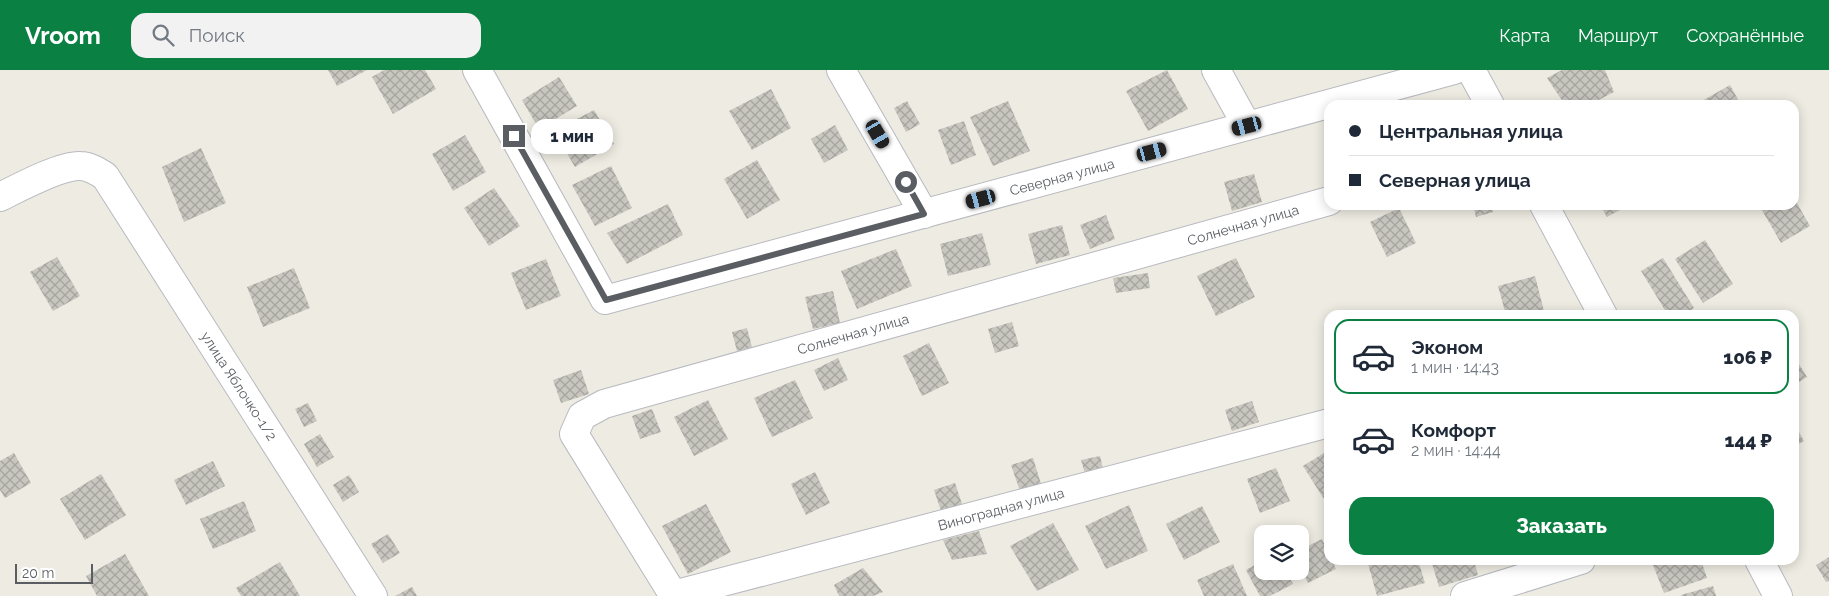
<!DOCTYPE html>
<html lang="ru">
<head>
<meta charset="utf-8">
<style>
	:root { --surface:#fff; --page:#f2f2f3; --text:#1f2937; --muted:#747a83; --line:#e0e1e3; --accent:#0b8043 }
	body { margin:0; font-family:Raleway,sans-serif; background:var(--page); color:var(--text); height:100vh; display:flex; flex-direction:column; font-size:19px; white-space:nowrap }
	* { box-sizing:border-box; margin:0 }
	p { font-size:16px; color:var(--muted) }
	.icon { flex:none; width:28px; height:28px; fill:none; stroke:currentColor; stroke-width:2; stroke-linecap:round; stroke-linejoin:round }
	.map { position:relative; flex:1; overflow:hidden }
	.drawer { position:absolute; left:1324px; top:240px; width:475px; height:255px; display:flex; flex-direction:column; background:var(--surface); border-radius:15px; box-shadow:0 2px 12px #0003 }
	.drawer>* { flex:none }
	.top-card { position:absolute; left:1324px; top:30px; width:475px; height:110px; border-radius:15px; box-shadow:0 2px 12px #0003; display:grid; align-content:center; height:110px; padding:0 25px; background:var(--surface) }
	.controls { position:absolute; left:1254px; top:455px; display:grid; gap:10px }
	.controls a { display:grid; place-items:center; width:55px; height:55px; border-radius:10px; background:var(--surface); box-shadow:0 2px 12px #0003; font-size:25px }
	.scale { position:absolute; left:15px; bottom:12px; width:78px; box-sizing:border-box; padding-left:5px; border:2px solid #5a5e63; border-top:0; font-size:14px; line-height:18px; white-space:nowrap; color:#5a5e63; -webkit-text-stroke:4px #fff; paint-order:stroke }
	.end { position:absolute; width:22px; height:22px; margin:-11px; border:6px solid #5a5e63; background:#fff; box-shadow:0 0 0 2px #fff }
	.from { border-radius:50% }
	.bubble { position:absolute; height:35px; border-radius:15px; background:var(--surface); box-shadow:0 2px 12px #0003; font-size:16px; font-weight:800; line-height:35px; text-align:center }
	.car { position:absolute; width:15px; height:30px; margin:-15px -8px; border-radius:6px; box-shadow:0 0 4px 1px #0007; background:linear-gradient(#222 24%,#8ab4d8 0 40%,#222 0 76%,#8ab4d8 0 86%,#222 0) }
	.top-card b { display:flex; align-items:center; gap:18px; height:48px; font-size:19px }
	.top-card b+b { border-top:1px solid var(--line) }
	.top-card i { width:12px; height:12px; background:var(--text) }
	ul { padding:9px 0 0; list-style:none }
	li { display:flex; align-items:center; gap:15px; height:75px; margin:0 10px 8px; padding:0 15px; border:2px solid transparent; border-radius:15px }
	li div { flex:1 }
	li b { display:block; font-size:19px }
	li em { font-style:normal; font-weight:800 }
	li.on { border-color:var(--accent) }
	li>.icon { width:45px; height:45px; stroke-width:1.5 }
	.primary-button { display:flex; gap:10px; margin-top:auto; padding:10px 25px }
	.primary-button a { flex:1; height:58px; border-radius:15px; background:var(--accent); color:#fff; font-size:20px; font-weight:800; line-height:58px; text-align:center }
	header { display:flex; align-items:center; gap:30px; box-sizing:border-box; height:70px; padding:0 25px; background:var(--accent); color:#fff }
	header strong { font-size:24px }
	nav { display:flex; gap:28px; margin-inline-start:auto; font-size:18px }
	.search { width:350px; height:45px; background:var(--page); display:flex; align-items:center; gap:12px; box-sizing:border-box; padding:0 18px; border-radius:15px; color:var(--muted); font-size:19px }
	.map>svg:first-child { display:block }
	.building { fill:url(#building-cross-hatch) }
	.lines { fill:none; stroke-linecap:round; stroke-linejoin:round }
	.street-casing { stroke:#b7babf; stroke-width:30 }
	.street { stroke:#fff; stroke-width:28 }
	.route { stroke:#5a5e63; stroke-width:6 }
	.labels { text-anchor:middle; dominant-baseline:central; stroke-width:4; stroke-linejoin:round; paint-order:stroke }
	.street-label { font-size:14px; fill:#5a5e63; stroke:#fff }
</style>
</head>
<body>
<header>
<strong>Vroom</strong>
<div class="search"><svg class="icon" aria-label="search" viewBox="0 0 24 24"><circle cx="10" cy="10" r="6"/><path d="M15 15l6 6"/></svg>Поиск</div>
<nav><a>Карта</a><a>Маршрут</a><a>Сохранённые</a></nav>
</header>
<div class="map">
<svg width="1829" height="526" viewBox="0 0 1829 526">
	<defs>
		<pattern id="building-cross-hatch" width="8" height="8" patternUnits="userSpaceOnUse" patternTransform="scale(1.25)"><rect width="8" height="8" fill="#c8c6bf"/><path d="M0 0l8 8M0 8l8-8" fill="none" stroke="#a5a49f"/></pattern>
	</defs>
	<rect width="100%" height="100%" fill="#eeebe2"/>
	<g class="building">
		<path d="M328,0h39l-30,16z"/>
		<path d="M384,0h41l11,19 -43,25 -21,-37z"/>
		<path d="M1167,0l21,39 -40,22 -22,-40z"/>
		<path d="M1562,0h43l9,22 -25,13h-24l-18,-27z"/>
		<path d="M559,7l18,29 -38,23 -17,-29z"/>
		<path d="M1730,15l11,20h-36l-3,-4z"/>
		<path d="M771,19l20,39 -39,22 -23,-39z"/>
		<path d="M907,31l13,23 -14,8 -12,-24z"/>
		<path d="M1008,31l22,50 -37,15 -23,-49z"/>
		<path d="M594,40l20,34 -39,23 -21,-36z"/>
		<path d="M964,51l12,34 -25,10 -13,-35z"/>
		<path d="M835,55l13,25 -24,13 -13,-24z"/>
		<path d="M465,65l21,37 -33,19 -21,-37z"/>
		<path d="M201,78l25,55 -42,19 -22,-55z"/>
		<path d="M757,90l23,40 -33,19 -23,-40z"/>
		<path d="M611,96l21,42 -37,18 -23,-41z"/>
		<path d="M1254,104l8,28 -30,9 -8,-29z"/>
		<path d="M494,118l26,38 -31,20 -25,-38z"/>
		<path d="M1794,128l16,28 -29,17 -22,-38h35z"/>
		<path d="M668,134l15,31 -56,29 -20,-31z"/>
		<path d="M1473,135h18l2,7 -17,5z"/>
		<path d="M1600,135h29l-22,12z"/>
		<path d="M1399,138l17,35 -29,14 -17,-35z"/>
		<path d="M1106,145l9,24 -25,10 -10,-24z"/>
		<path d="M1062,155l8,30 -34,9 -8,-30z"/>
		<path d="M982,163l9,32 -43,11 -8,-32z"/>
		<path d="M1705,170l28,44 -30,19 -28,-44z"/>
		<path d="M896,179l16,37 -55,23 -16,-38z"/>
		<path d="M57,187l23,39 -27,15 -23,-39z"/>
		<path d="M1236,188l19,39 -39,19 -19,-40z"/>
		<path d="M1663,188l31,50 -10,7h-16l-27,-44z"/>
		<path d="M546,189l15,37 -35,14 -15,-37z"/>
		<path d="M294,198l16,40 -47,19 -16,-40z"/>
		<path d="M1148,203l2,15 -34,5 -3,-15z"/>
		<path d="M1535,206l10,39h-39l-8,-29z"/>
		<path d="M833,221l7,32 -27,6 -8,-32z"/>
		<path d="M1012,252l7,24 -24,7 -7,-24z"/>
		<path d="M747,258l5,19 -15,4 -5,-19z"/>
		<path d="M929,273l20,40 -27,13 -19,-40z"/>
		<path d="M1794,286l13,21 -13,8z"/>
		<path d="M838,288l10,22 -24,11 -10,-21z"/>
		<path d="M581,300l8,24 -28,9 -8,-23z"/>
		<path d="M795,310l18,38 -41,19 -18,-39z"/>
		<path d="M708,330l20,39 -34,17 -20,-39z"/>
		<path d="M1252,331l7,21 -27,9 -7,-21z"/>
		<path d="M308,333l9,18 -13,6 -9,-18z"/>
		<path d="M652,339l9,23 -21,7 -8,-23z"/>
		<path d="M1794,353l10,18 -10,6z"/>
		<path d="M320,364l14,23 -17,10 -13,-23z"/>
		<path d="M1329,380v57l-26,-41z"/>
		<path d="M14,383l17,30 -26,15 -5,-8v-29z"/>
		<path d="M1100,386l4,17 -18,4 -5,-17z"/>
		<path d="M1033,388l9,29 -21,7 -10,-29z"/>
		<path d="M213,391l12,25 -39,19 -12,-25z"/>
		<path d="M1276,398l14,33 -30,12 -13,-34z"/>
		<path d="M815,402l15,31 -24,12 -15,-31z"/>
		<path d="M101,404l25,41 -41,25 -25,-41z"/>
		<path d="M349,405l10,17 -16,10 -10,-17z"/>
		<path d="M955,413l8,24 -21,7 -8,-24z"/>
		<path d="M244,431l12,30 -43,18 -13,-30z"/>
		<path d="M706,434l25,48 -43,22 -26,-48z"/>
		<path d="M1129,435l19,46 -42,18 -21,-43z"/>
		<path d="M1202,436l18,36 -36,18 -18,-36z"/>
		<path d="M1053,453l26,47 -42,21 -27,-45z"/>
		<path d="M979,461l8,23 -35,6 -9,-20z"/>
		<path d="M388,464l12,19 -17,10 -12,-19z"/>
		<path d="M1322,469l7,15v6h3l4,9 -28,14 -8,-15v-18z"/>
		<path d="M125,484l24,42h-52l-11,-20z"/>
		<path d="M1829,487v24l-3,1 -10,-17z"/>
		<path d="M1367,490h51l7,23 -48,13z"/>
		<path d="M1431,490h43l4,15 -39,12z"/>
		<path d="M1651,490h50l6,18 -43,15z"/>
		<path d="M1262,491v10h24l7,13 -23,12h-10l-14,-26z"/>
		<path d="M280,492l20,34h-59l-5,-8z"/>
		<path d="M1233,494l14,32h-43l-7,-16z"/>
		<path d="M863,498l20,24 -10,4h-34l-5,-11z"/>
		<path d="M1713,516l3,10h-35v-1z"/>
		<path d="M412,517l5,9h-22z"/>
	</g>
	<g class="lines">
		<g class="street-casing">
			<g id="street">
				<path d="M477,0l128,230 849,-230"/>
				<path d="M841,0l83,144"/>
				<path d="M1216,0l31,56"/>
				<path d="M1471,0l19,35"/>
				<path d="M0,127c18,-9 61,-32 80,-31 9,0 17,5 25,10l268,420"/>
				<path d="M1544,135l59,110"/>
				<path d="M1759,490l19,36"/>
				<path d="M673,525l656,-172"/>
				<path d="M674,526l-100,-162 8,-18 22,-12 725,-203"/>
				<path d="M1465,526l116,-36"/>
			</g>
		</g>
		<use href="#street" class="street"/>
	</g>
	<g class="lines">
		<path class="route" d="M514,66l92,164 318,-86 -18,-32"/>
	</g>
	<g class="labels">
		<g class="street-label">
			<text transform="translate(1062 107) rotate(-15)">Северная улица</text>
			<text transform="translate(1243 155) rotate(-16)">Солнечная улица</text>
			<text transform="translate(853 264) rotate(-16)">Солнечная улица</text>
			<text transform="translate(239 316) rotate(57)">улица Яблочко-1/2</text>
			<text transform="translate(1001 439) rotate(-15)">Виноградная улица</text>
		</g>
	</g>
</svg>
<div class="controls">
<a><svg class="icon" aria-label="layers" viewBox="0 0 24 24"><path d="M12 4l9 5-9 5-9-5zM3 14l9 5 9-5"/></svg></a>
</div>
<div class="scale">20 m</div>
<i class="end from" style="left:906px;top:112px"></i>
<i class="end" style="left:514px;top:66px"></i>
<div class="bubble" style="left:531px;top:49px;width:82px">1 мин</div>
<i class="car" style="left:1247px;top:56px;rotate:255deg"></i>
<i class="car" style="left:878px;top:64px;rotate:150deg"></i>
<i class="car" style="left:1152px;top:82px;rotate:75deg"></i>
<i class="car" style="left:981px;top:129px;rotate:255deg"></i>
<div class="top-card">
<b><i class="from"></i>Центральная улица</b>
<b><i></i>Северная улица</b>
</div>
<section class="drawer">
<ul>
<li class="on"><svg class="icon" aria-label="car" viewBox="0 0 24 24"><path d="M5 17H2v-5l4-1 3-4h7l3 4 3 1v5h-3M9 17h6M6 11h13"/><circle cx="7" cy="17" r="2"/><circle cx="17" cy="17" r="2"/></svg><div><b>Эконом</b><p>1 мин · 14:43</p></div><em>106 ₽</em></li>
<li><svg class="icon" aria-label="car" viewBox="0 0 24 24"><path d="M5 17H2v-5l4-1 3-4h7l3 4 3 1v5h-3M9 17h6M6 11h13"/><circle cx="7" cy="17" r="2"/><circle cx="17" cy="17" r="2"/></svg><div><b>Комфорт</b><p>2 мин · 14:44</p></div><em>144 ₽</em></li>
</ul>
<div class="primary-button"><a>Заказать</a></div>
</section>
</div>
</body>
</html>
